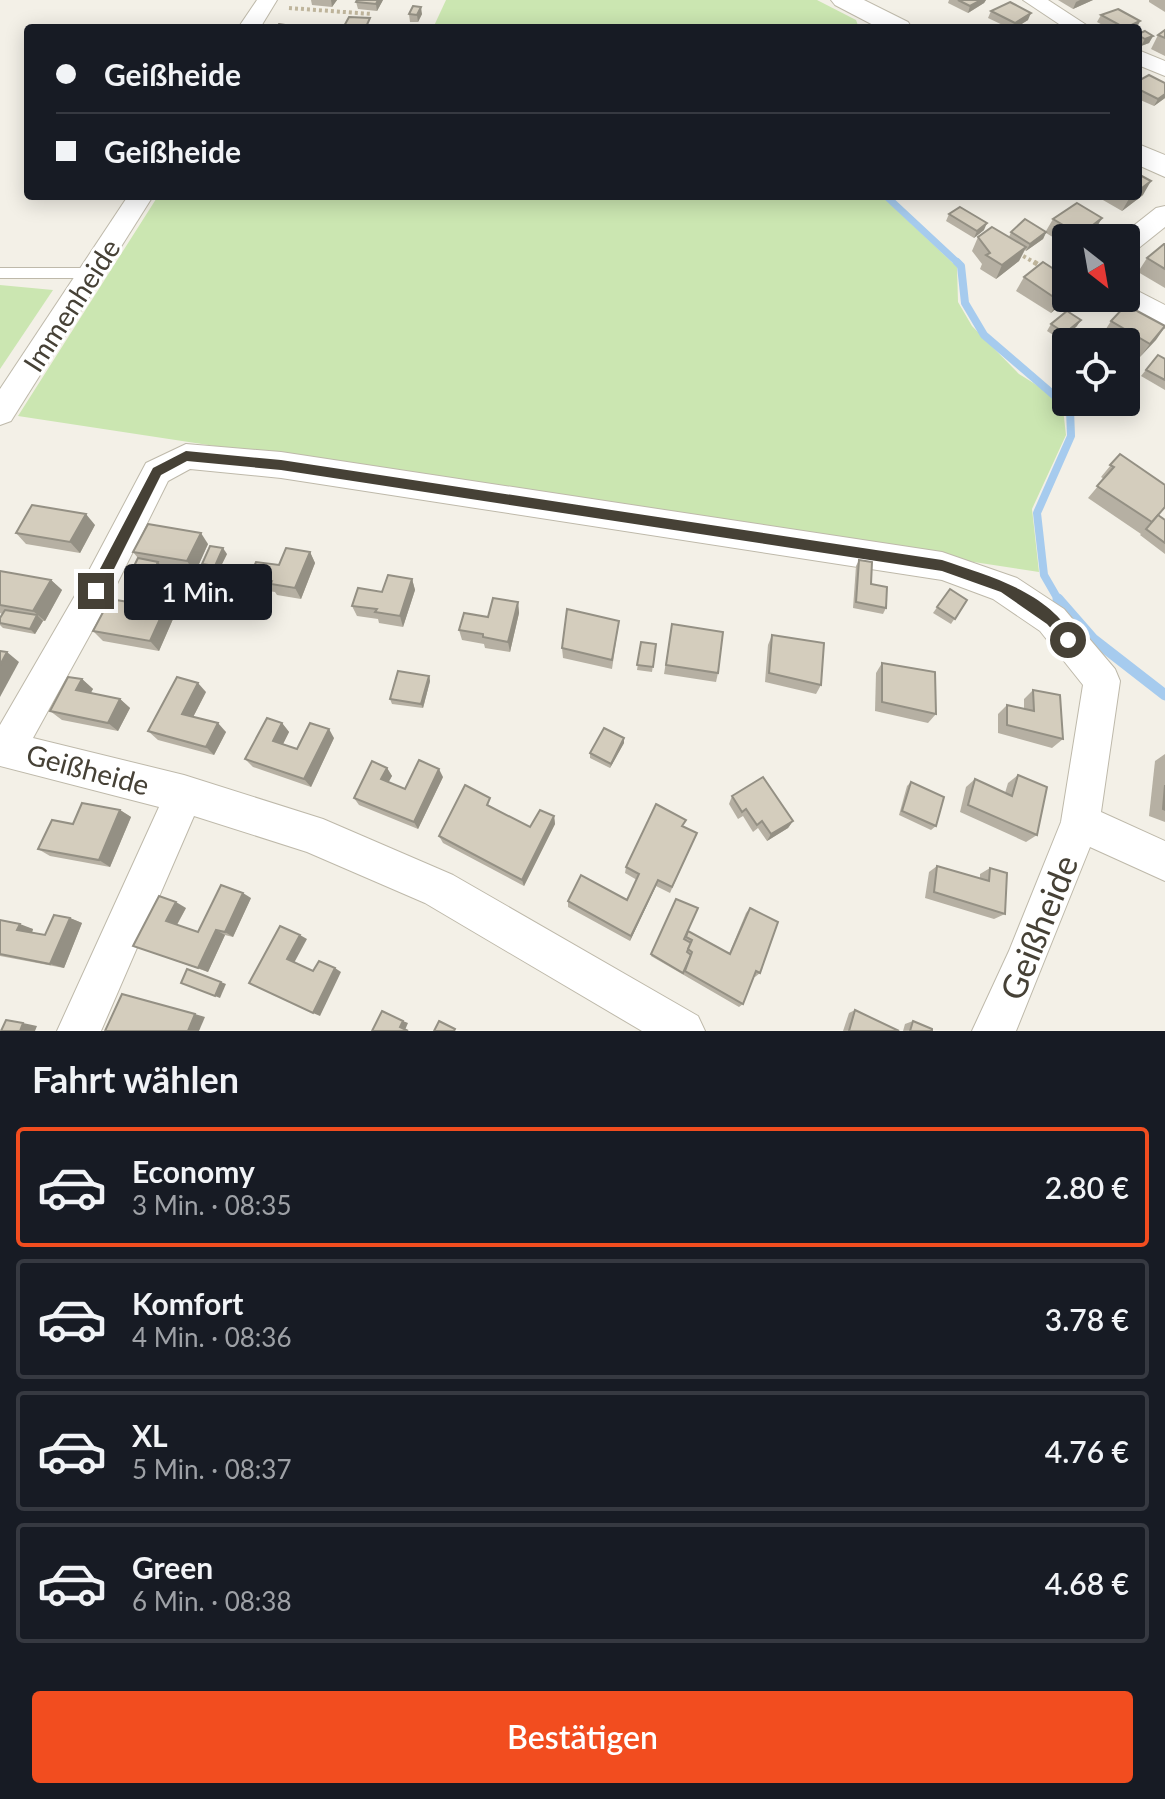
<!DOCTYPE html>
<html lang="de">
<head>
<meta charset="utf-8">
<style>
	:root { --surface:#171b24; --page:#242831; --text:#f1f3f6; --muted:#9ea1a6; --line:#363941; --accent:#f24d1f }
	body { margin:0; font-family:Lato,sans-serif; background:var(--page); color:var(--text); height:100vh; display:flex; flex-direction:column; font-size:30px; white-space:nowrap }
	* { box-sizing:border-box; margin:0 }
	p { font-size:26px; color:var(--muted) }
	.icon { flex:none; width:44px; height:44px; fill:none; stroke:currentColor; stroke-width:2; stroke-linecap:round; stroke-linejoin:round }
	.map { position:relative; height:1031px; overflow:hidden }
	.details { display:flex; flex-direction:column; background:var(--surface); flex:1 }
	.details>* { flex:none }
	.top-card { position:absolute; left:24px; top:24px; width:1118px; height:176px; border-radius:8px; box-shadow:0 4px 20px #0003; display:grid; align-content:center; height:176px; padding:0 32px; background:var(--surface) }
	.needle { width:52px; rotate:149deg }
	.tools { position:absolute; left:1052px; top:224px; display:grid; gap:16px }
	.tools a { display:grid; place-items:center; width:88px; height:88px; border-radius:8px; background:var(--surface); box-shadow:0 4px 20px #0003; font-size:40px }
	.end { position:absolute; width:36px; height:36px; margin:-18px; border:10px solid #464136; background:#fff; box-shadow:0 0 0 4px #fff }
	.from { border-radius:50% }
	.bubble { position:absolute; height:56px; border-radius:8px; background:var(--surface); box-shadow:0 4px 20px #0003; font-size:26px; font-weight:600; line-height:56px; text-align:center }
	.top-card b { display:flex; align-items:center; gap:28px; height:76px; font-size:30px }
	.top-card b+b { border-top:2px solid var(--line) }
	.top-card i { width:20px; height:20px; background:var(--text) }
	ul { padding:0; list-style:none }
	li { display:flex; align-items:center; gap:24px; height:120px; margin:0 16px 12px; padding:0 16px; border:4px solid var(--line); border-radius:8px }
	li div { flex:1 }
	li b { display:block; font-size:30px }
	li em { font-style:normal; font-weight:600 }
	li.on { border-color:var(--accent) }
	li>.icon { width:72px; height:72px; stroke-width:1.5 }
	h2 { padding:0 32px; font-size:36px; line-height:96px }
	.cta { display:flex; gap:16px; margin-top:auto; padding:16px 32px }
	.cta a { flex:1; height:92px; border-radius:8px; background:var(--accent); color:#fff; font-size:32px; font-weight:600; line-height:92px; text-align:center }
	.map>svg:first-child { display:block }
	.green { fill:#cbe6b1 }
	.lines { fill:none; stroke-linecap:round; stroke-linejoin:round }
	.stream-far2 { stroke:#a6cbee; stroke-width:7 }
	.stream-far1 { stroke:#a6cbee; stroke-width:8 }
	.stream { stroke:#a6cbee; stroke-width:11 }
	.service-casing { stroke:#beb9aa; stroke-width:2 }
	.minor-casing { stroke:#beb9aa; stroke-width:2 }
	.tertiary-casing { stroke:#beb9aa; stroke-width:2 }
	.path-far1 { stroke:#bfb59c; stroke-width:4; stroke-dasharray:3 3; stroke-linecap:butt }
	.path { stroke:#bfb59c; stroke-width:5; stroke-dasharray:4 4; stroke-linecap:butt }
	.service { fill:#fff; fill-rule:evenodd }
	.minor { fill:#fff; fill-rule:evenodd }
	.tertiary { fill:#fff; fill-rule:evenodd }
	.wall { fill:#b6b0a3 }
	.shaded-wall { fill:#949084 }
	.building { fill:#d4cdbd; stroke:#949084; stroke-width:2 }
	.route { fill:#464136 }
	.labels { text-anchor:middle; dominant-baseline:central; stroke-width:6; stroke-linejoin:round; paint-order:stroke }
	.street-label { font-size:28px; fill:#464136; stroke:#fff }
	.near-street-label { font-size:34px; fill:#464136; stroke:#fff }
</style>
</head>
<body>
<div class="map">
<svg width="1165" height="1031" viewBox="0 0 1165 1031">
	<rect width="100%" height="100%" fill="#f3f0e7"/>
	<g class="green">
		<path d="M446,0h371l39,20 3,8h-426z"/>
		<path d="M158,196h724l75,71 1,35 14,24 47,48 32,20 12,15 3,26 -34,74 7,63 -1021,-156z"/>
		<path d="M0,285l53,5 -53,79z"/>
	</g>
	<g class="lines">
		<path class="stream-far2" d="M886,196l73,68"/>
		<path class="stream-far1" d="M957,262l4,4 4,37 19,32 86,74 1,27 -34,77 7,62 15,26"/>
		<path class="stream" d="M1058,599l35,40 72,56"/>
		<g class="service-casing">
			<path id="service" d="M0,268h92l7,5 -7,5h-92z"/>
		</g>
		<g class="minor-casing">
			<g id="minor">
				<path d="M257,0h20l-17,28h-22z"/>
				<path d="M1023,0h25l43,28h-26z"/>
				<path d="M1138,50l27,11v15l-27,-11z"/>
				<path d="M128,196h25l-142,225 -11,4v-36z"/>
				<path d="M1165,206v21l-30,24 -9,3v-16h-8l38,-30z"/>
				<path d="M1126,285l39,20v23l-49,-26 -2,-4h12z"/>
				<path d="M186,444l95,8 661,100 75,26 47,31 51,60 5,12 -19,131 64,29v40l-75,-34 -74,184h-44l37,-80 52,-129 22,-137 -43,-54 -47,-32 -51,-19 -661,-102 -91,-9 -22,12 -60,121 -75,136 151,37 139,44 130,56 245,141 7,15h-63l-217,-128 -118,-51 -113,-36 -93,215h-44l102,-224 -159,-41v-41l84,-145 62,-117z"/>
			</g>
		</g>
		<g class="tertiary-casing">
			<g id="tertiary">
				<path d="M831,0h33l44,22 4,6h-33l-44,-23z"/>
				<path d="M1138,144l27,11v22l-27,-12z"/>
			</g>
		</g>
		<g class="path-far1">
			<path d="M289,8l83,6"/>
			<path d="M1018,253l19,11"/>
		</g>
		<path class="path" d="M1034,262l10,6"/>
		<use href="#service" class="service"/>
		<use href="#minor" class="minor"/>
		<use href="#tertiary" class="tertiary"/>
	</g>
	<g class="wall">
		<path d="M311,0h26l-5,7 -20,-2z"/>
		<path d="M383,0l-6,11 -19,-2 -2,-7z"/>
		<path d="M949,0h37l-2,3 -16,10 -20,-10z"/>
		<path d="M1058,0h35l-20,9z"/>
		<path d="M1149,0h16v12l-16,-10z"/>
		<path d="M991,11l37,9 -13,8h-6l-21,-10z"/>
		<path d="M409,14h13l-4,8h-8z"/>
		<path d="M1101,15l36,13h-29l-11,-6z"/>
		<path d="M1165,30v26l-14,-7 7,-14z"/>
		<path d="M1138,34l15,2 -4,7 -8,3 -3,-2z"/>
		<path d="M1138,81l27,17 -11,8 -16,-7z"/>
		<path d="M1143,195l-21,16 -26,-15h42z"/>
		<path d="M949,214l35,16 -10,8 -28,-17z"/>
		<path d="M1053,219l41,13 -8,6h-20v7l-20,-12 -3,6 -17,12 -1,-1 -6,11 -23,18 -16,-10 2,-5 -10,-13 6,-14h31l2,-5 35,-1z"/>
		<path d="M1165,244v44l-27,-16 9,-14z"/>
		<path d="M1024,277l42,21 -15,15 -35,-22z"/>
		<path d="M1111,321l54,6 -25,30 -11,-6 -3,-9h-32l10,-10z"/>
		<path d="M1051,324l26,2 -16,14 -14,-9z"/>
		<path d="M1158,355l7,4v31l-24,-14z"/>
		<path d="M1120,454l38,61 7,5v34l-25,-19 1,-1 -53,-36 16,-19 -3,-2z"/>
		<path d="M95,525l-15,28 -54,-9 -10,-11z"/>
		<path d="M208,544l-11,24 9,1 -4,-5 25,-10 -9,18h-1l4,5 -6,12 -21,-4 -3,-5 3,-8 -32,-5 -6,12 -19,-3 -5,-6 6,-12 -5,-6z"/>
		<path d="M310,552l5,11 -14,36 -24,-4 -2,-3 -20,-3 -6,-11z"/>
		<path d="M859,560l27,48 -3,6 -30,-6 3,-42z"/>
		<path d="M0,571l51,9 11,10 -17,31h-2l-8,13 -32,-6 -3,-3v-7l2,-4 -2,-1z"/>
		<path d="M412,579l3,11 -12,37 -24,-4 -1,-4 -21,-3 -5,-10z"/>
		<path d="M950,589l17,11 -16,24 -18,-11z"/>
		<path d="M518,602l1,11 -9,39 -25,-4 -1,-4 -22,-4 -3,-10z"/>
		<path d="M165,608l8,11 -14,32 -56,-10 -10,-10z"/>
		<path d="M619,621l-7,48 -49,-11 -1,-10z"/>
		<path d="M672,624l46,49 -2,9 -52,-8z"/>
		<path d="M772,635l49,50 -5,9 -51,-12 3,-37z"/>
		<path d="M641,642l15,2 -4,28 -15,-2z"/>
		<path d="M882,663l54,51 -8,9 -53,-12 1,-38z"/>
		<path d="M429,676l1,5 -7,27 -31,-4 -2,-5z"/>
		<path d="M82,679l11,10 -3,4 30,6 10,9 -12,23 -56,-11 -12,-9z"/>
		<path d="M1033,690l30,49 -11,9 -54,-15v-19l9,-9 17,4v-10z"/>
		<path d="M206,692l-13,25 33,15 -12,23 -56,-15 -10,-9z"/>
		<path d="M282,723l7,9 -6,12 14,5 37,-11 -23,49 -58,-20 -8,-8z"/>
		<path d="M624,743l-14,25 -20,-10v-5z"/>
		<path d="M1165,754v68l-16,-6 6,-55z"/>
		<path d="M387,768l5,8 -4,6 17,7 38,-12 -25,52 -59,-24 -5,-7z"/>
		<path d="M1018,775l19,60 -11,7 -66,-30 6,-25 9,-8 30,14 3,-10z"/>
		<path d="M911,782l25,44 -5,4 -32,-15 8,-29z"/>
		<path d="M732,796l61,25 -5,7 -21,13 -9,-13 -5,4 -10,-16 -5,3 -9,-15z"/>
		<path d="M492,806l-1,1 39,20 24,-11 1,8 -31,62 -81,-43 -4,-7z"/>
		<path d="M120,810l11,7 -21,50 -60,-11 -12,-7 35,-25z"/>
		<path d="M683,826l14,7 -27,60 -14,-7 -26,55 -62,-34v-6l59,-1 10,-20 -12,-7 1,-6z"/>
		<path d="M937,866l43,13v-5l10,-6 15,46 -11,5 -69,-21 4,-26z"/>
		<path d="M251,898l-18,39 -8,-2 -17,37 -75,-26 53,-38 -9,17 21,7z"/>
		<path d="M676,899l12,32 41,23 17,-41 4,-5 10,65 -5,4h-1l-11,27 -4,3 -88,-51z"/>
		<path d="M70,918l12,5 -18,45 -64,-12v-36l33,9 -1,4 13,2z"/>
		<path d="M855,1010l44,21h-56l6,-18z"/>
		<path d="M913,1021l19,10h-29l2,-7z"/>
	</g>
	<g class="shaded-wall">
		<path d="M331,0h6l-5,7z"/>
		<path d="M378,0h5l-6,11 -1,-7z"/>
		<path d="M981,0h5l-2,3 -16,10 2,-7z"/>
		<path d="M1080,0h13l-20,9 3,-7z"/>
		<path d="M421,7l1,7 -4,8 -1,-7z"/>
		<path d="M1031,13l-3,7 -13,8h-2l2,-5z"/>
		<path d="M1140,21l-3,7h-10z"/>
		<path d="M1153,36l-4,7 -8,3 4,-7z"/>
		<path d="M1165,94v4l-11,8 4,-7z"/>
		<path d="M1151,181l-8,14 -21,16 8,-14 8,-1v-5z"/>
		<path d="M1102,218l-8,14 -8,6h-8l2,-3z"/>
		<path d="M987,223l-3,7 -10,8 3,-7z"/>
		<path d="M1046,232l-3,7 -17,12 4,-7z"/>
		<path d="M1026,247l-7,14 -23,18 6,-14z"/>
		<path d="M1066,293v5h3l-18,15 7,-13z"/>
		<path d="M1081,320l-4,6 -16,14 4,-7z"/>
		<path d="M1165,327l-9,13 -16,17 10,-13z"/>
		<path d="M86,514l9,11 -15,28 -10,-11z"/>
		<path d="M201,533l7,11 -13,29 -8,-12z"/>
		<path d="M223,548l4,6 -9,18 -3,-6z"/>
		<path d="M310,552l5,11 -14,36 -6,-11z"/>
		<path d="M158,562l4,5 -6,12 -4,-5z"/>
		<path d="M217,571l4,6 -6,12 -4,-6z"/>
		<path d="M412,579l3,11 -12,37 -3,-11z"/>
		<path d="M51,580l11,10 -17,31 -12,-10z"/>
		<path d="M518,602l1,11 -9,39 -2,-10z"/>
		<path d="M165,608l8,11 -14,32 -9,-10z"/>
		<path d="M37,615l6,6 -8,13 -5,-5z"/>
		<path d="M7,652l12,10 -19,35v-32z"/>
		<path d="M429,676l1,5 -7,27 -2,-4z"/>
		<path d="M82,679l11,10 -6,11 -11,-10z"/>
		<path d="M198,683l8,9 -16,31 -8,-9z"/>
		<path d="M120,699l10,9 -12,23 -10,-8z"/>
		<path d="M218,723l8,9 -12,23 -8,-8z"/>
		<path d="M282,723l7,9 -9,18 -7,-9z"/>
		<path d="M329,729l5,9 -23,49 -7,-8z"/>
		<path d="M624,738v5l-14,25 1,-4z"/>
		<path d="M387,768l5,8 -6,11 -5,-8z"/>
		<path d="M439,769l4,8 -25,52 -4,-7z"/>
		<path d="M120,810l11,7 -21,50 -11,-7z"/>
		<path d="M554,816l1,8 -31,62 -2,-6z"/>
		<path d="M793,821l-5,7 -21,13 4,-7z"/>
		<path d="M658,880l-2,6 -26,55 1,-5z"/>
		<path d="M243,893l8,5 -18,39 -8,-5z"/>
		<path d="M176,902l10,6 -10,18 -10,-5z"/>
		<path d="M70,918l12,5 -18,45 -14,-4z"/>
		<path d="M20,924l13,5 -2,6 -14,-5z"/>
		<path d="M216,930l9,5 -17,37 -10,-4z"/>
		<path d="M300,935l7,4 -13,24 -7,-4z"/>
		<path d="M335,968l6,4 -21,44 -7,-3z"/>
		<path d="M221,982l5,2 -6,14 -5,-2z"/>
		<path d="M195,1014l10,3 -6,14h-11z"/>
		<path d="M403,1021l5,2 -3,7 -5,-3z"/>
		<path d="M23,1023l14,3 -2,5h-15z"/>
	</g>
	<g class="building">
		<path d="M357,0h21l-2,4 -20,-2z"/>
		<path d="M958,0h23l-11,6z"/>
		<path d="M1010,2l21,11 -16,10 -24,-12z"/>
		<path d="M413,6l8,1 -4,8 -8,-1z"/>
		<path d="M1118,9l22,12 -15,7 -24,-13z"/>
		<path d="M349,17l21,1 -4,9 6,1h-29z"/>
		<path d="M279,24l25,4h-28z"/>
		<path d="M1165,30v8l-7,-3z"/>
		<path d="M1145,31l8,5 -8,3 -7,-4v-1z"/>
		<path d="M1149,75l16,8v11l-7,5 -20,-10v-8z"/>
		<path d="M1138,174l13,7 -13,10z"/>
		<path d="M1077,203l25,15 -22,17 -27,-16z"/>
		<path d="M960,207l27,16 -10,8 -28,-17z"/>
		<path d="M1025,219l21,13 -16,12 -19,-12z"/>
		<path d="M992,227l34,20 -24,18 -16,-10 4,-2 -12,-16z"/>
		<path d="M1164,244h1v25l-18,-11z"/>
		<path d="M1043,262l23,15v16l-8,7 -34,-23z"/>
		<path d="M1126,305l39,21 -15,18 -39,-23z"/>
		<path d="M1067,311l14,9 -16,13 -14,-9z"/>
		<path d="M1108,329l18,10 8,6 -8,8v-11h-26l-4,-2z"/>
		<path d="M1158,355l7,4v21l-19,-10z"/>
		<path d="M1120,454l45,31v22l-13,15 -55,-36 17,-19 -4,-2z"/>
		<path d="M32,505l54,9 -16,28 -54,-9z"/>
		<path d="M1158,515l7,5v23l-19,-14z"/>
		<path d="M148,524l53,9 -14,28 -54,-9z"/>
		<path d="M210,546l13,2 -8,18 -13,-2z"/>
		<path d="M286,548l24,4 -15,36 -24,-4 1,-3 -23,-3 7,-16 23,3z"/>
		<path d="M138,558l20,4 -6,12 -20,-4z"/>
		<path d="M859,560l13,2 -1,22 16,3 -1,21 -30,-6z"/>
		<path d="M196,568l21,3 -6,12 -20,-3z"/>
		<path d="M0,571l51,9 -18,31 -33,-6z"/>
		<path d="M388,575l24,4 -12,37 -25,-4 2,-3 -25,-3 6,-18 24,4z"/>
		<path d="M950,589l17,11 -12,19 -18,-12z"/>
		<path d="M493,598l25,4 -10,40 -25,-5v-3l-24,-4 5,-17 24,4z"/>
		<path d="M110,599l55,9 -15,33 -57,-10z"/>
		<path d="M567,609l52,12 -7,39 -50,-12z"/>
		<path d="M5,610l32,5 -7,14 -30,-6v-5z"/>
		<path d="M672,624l51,8 -5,41 -52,-8z"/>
		<path d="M772,635l52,8 -3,42 -52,-12z"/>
		<path d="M641,642l15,2 -3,23 -16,-2z"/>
		<path d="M0,651l7,1 -7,13z"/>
		<path d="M882,663l53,9 1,42 -54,-12z"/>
		<path d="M398,671l31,5 -8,28 -31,-5z"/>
		<path d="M68,677l14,2 -6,11 44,9 -12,24 -58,-12z"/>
		<path d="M177,677l21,6 -16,31 36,9 -12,24 -58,-16z"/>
		<path d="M1033,690l27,5 3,44 -56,-14v-20l27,6z"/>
		<path d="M267,718l15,5 -9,18 24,8 13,-26 19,6 -25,50 -59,-20z"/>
		<path d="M604,728l20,10 -13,26 -21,-11z"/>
		<path d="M419,760l20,9 -25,53 -60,-24 18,-37 15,7 -6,11 24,10z"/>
		<path d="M1018,775l29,12 -10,48 -69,-30 7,-26 37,17z"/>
		<path d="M763,777l30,44 -22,13 -9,-13 -5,4 -11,-16 -4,3 -10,-16z"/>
		<path d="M911,782l33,15 -8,29 -34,-15z"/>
		<path d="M465,785l25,13 -3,7 43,22 10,-17 14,6 -32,64 -83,-44z"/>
		<path d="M1165,785v25l-2,-1z"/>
		<path d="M82,803l38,7 -21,50 -61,-11 14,-29 21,4z"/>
		<path d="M656,804l30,16 -4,6 15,7 -25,54 -14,-7 -27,56 -63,-35 13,-26 46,25 12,-26 -13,-7z"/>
		<path d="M937,866l52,15 1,-13 17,5 -2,41 -71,-22z"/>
		<path d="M221,885l22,8 -18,39 -9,-2 -18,38 -65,-22 26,-50 17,6 -10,19 32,11z"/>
		<path d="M676,899l22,9 -14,31 7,4 -4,9 4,3 -8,18 -32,-19z"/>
		<path d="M750,908l28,14 -18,51 -4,-2 -13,33 -58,-33 7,-19 -4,-3 4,-9 -6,-3 2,-6 42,23z"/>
		<path d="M54,915l16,3 -20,46 -50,-10v-34l20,4 -3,6 28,5z"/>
		<path d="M280,926l20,9 -13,24 26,12 6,-10 16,7 -22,45 -64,-30z"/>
		<path d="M187,969l34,13 -6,14 -34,-13z"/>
		<path d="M122,994l73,20 -7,17h-83z"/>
		<path d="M855,1010l44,21h-50z"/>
		<path d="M382,1011l21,10 -3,6 8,4h-36z"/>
		<path d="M6,1020l17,3 -3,8h-19z"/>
		<path d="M439,1021l16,8 -1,2h-20z"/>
		<path d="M913,1021l19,8v2h-22z"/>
	</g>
	<path class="route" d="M186,451l95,9 661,100c47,16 108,32 133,80l-7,7 -21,-23 -46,-32 -59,-21 -661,-101 -94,-9 -26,14 -60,120h-10v-9l62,-118z"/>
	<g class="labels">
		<g class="street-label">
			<text transform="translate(71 305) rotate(-57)">Immenheide</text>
			<text transform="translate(88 769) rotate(15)">Geißheide</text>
		</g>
		<g class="near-street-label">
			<text transform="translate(1038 927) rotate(-68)">Geißheide</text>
		</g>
	</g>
</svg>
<div class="tools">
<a><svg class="needle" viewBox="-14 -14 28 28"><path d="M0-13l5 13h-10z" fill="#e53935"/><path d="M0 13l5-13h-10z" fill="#9ea1a6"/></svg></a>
<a><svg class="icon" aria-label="locate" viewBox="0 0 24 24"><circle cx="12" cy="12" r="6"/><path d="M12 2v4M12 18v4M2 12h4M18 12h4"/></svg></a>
</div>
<i class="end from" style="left:1068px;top:640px"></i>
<i class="end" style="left:96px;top:591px"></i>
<div class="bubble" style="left:124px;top:564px;width:148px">1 Min.</div>
<div class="top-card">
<b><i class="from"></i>Geißheide</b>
<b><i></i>Geißheide</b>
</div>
</div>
<section class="details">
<h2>Fahrt wählen</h2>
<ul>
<li class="on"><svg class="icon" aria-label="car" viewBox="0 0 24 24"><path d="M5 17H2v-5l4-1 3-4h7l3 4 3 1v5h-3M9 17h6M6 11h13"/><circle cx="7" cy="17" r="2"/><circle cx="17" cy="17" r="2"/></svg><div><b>Economy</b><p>3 Min. · 08:35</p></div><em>2.80 €</em></li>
<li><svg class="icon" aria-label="car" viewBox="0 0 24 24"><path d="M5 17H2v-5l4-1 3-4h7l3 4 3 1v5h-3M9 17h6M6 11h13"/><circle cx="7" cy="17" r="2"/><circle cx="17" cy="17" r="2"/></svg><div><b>Komfort</b><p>4 Min. · 08:36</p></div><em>3.78 €</em></li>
<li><svg class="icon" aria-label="car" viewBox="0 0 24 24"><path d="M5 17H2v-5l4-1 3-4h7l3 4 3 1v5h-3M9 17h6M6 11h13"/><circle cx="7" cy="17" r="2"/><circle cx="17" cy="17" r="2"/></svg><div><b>XL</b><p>5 Min. · 08:37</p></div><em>4.76 €</em></li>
<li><svg class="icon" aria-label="car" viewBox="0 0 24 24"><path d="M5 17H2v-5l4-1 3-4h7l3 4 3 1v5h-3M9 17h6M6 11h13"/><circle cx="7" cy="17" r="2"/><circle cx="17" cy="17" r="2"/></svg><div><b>Green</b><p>6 Min. · 08:38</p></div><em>4.68 €</em></li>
</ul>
<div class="cta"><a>Bestätigen</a></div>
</section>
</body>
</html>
